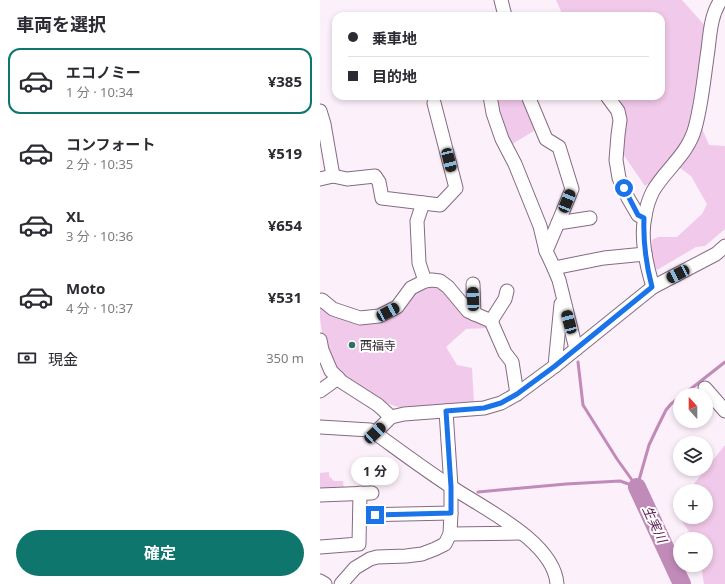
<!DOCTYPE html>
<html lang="ja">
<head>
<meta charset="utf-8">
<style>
	:root { --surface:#fff; --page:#f2f2f3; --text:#2b2b33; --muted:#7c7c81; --line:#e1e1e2; --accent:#0f766e }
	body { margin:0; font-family:"Noto Sans","Noto Sans JP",sans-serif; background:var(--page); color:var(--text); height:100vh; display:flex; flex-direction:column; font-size:15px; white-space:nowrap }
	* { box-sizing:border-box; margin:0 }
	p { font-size:13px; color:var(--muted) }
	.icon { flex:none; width:22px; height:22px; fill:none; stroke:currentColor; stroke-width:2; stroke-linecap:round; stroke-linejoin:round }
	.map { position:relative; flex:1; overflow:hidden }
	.drawer { display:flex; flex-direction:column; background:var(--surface); width:320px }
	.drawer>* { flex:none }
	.top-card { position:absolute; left:12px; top:12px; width:333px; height:88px; border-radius:12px; box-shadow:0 2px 6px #0003; display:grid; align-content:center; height:88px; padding:0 16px; background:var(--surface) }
	.needle { width:26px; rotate:339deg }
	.buttons { position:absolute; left:353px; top:388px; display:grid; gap:8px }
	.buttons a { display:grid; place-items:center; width:40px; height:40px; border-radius:50%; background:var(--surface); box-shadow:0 2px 6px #0003; font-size:20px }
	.end { position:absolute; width:18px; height:18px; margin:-9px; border:5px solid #1a73e8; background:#fff; box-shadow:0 0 0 2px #fff }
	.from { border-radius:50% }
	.bubble { position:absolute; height:28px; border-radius:14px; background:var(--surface); box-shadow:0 2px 6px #0003; font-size:13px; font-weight:700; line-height:28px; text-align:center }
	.car { position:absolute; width:12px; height:24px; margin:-12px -6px; border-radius:5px; box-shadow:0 0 3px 1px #0007; background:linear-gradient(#222 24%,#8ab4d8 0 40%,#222 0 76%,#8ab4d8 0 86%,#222 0) }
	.top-card b { display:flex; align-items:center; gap:14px; height:38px; font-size:15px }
	.top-card b+b { border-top:1px solid var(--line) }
	.top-card i { width:10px; height:10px; background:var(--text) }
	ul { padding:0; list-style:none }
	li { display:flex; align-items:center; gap:12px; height:66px; margin:0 8px 6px; padding:0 8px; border:2px solid transparent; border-radius:12px }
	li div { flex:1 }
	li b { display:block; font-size:15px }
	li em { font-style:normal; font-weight:700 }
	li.current { border-color:var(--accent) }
	li>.icon { width:36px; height:36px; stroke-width:1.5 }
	h2 { padding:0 16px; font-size:18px; line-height:48px }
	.pay { display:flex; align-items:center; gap:10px; height:44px; padding:0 16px; font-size:15px }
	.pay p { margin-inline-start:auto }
	.action { display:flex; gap:8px; margin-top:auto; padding:8px 16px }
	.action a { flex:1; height:46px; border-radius:24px; background:var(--accent); color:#fff; font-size:16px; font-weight:700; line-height:46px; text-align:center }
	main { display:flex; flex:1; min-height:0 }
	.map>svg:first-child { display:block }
	.green { fill:#f1c9ea }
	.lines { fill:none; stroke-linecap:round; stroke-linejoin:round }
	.stream { stroke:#c18bb9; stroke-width:3 }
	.river { stroke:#c18bb9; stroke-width:18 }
	.minor-casing { stroke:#856b81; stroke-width:15 }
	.minor { stroke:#fff; stroke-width:13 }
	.route { stroke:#1a73e8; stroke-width:5 }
	.poi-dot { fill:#2a7166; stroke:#fff; stroke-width:1.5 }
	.labels { text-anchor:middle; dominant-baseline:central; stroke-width:4; stroke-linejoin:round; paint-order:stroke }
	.poi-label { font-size:12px; fill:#372c35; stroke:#fff; text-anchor:start }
	.water-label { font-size:13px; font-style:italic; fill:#61215a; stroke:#fff }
</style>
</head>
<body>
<main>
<section class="drawer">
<h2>車両を選択</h2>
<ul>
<li class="current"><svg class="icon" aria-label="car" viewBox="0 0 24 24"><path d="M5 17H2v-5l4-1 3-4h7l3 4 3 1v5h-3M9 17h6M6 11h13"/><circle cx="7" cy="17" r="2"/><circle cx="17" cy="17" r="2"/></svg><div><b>エコノミー</b><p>1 分 · 10:34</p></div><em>¥385</em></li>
<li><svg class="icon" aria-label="car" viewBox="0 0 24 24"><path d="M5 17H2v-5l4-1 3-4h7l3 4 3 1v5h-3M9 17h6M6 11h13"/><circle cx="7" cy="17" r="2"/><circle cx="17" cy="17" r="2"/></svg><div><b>コンフォート</b><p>2 分 · 10:35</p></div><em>¥519</em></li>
<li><svg class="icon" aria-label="car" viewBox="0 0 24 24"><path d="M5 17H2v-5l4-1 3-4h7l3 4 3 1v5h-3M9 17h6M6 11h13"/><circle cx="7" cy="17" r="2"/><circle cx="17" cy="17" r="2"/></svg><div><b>XL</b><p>3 分 · 10:36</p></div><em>¥654</em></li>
<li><svg class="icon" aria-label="car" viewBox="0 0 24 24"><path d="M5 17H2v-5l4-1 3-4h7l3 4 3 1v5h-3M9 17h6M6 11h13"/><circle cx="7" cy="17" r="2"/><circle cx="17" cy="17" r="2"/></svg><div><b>Moto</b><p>4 分 · 10:37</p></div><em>¥531</em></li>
</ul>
<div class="pay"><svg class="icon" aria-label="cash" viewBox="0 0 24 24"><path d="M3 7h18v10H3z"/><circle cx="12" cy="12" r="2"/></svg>現金<p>350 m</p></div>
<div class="action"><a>確定</a></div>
</section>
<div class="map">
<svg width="405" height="584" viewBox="0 0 405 584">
	<rect width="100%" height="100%" fill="#fcf0fa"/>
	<g class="green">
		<path d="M236,0h126l24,27 -12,83 15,35 16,1v83l-20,17 -9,1 -39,23 -6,-10 1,-20 6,-3h19l25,-23 5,-10 -16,-28 -23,-17 -16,23 -7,4 -24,-35 -10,-55h50v-80h-98z"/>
		<path d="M173,96h29l15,33 -28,17z"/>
		<path d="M108,285h14l19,26 11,10 15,3 1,4 -22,1 -20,18 11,18 15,3 2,35 -73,5 -18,-6 -46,-31 -14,-31 -3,-22v-10l31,12 31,1 31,-28z"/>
		<path d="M405,445v139h-21l-3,-19h5v-26h-12l-13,-19 1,-3h24v-26h-15l2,-6z"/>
		<path d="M9,472v4l5,5h9l1,9h-24v-17z"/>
	</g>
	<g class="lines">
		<g class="stream">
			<path d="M258,362l5,43 34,54 20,28"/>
			<path d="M363,395l42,-33"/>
			<path d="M317,487l12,-42 9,-19 8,-16 5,-6 9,-7"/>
			<path d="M158,492l88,-8 54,-3 17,6"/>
		</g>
		<path class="river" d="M317,487l45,97"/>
		<g class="minor-casing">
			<g id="minor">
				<path d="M181,0l4,16"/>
				<path d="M170,96l3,17 9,26 13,25 25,62 6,25"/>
				<path d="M208,96l18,43 13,8 13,42 -14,34 -12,28 8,17 5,12 17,69"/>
				<path d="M287,96l11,15 2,9 -2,15 -2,25 3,18 9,20 10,17 6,3"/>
				<path d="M0,111l4,13 9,52"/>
				<path d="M0,179l13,-3 14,3 28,-3 4,6 3,16 58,7 16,-17 -22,-85"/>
				<path d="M103,203l-6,18 2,42 6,18"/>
				<path d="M238,223l32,-5"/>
				<path d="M234,268l50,-10 41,-4"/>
				<path d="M153,284l1,30"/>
				<path d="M333,287c-6,-20 -13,-50 -8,-70 1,-8 4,-18 8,-26 13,-22 35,-37 42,-63 7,-25 9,-52 13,-78 2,-17 3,-36 13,-50"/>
				<path d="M0,301l2,-1 11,9 27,9 19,-2 18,-9 14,-19 14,-7 7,-1 8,1 8,6 20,24 23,10 14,32 7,9 5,32"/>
				<path d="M171,321l14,-22 2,-8"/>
				<path d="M0,340l2,10 9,21 11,11 36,23 13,12"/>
				<path d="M235,366l6,-62"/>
				<path d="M385,388l20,23"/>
				<path d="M0,391l18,-13"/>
				<path d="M0,427l50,3 5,3c25,18 49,36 75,53 32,22 104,55 107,98"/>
				<path d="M55,433l16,-16 13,-3 80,-6 17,-5 16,-9 38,-28 98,-79 63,-33 9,-8"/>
				<path d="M0,495l52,-2"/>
				<path d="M40,515l91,-2"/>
				<path d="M130,534l71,-1"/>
				<path d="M0,547l39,-3 1,-51"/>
				<path d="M0,581l5,3"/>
				<path d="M21,584l14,-16 15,-9 7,-2 29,-1 16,-2 13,-5 10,-5 5,-10 1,-21v-26l-5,-76"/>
			</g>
		</g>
		<use href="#minor" class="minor"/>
	</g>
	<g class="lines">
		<path class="route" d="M55,515l76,-2v-26l-5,-76 38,-3 17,-5 16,-9 38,-28 97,-79c-6,-23 -9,-45 -8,-69l-6,-3 -14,-27"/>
	</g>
	<circle class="poi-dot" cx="32" cy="345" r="4"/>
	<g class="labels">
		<g class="poi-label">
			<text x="40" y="345">西福寺</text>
		</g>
		<g class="water-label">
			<text transform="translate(335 524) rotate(65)">生実川</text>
		</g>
	</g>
</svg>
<div class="buttons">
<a><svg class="needle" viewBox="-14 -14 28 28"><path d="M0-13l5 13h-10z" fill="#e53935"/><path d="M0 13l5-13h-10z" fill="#7c7c81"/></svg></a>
<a><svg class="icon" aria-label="layers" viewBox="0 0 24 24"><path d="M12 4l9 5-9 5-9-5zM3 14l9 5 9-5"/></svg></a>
<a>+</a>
<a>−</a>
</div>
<i class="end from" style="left:304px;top:188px"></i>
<i class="end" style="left:55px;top:515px"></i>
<div class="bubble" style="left:31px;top:457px;width:48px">1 分</div>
<i class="car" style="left:129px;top:160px;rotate:166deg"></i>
<i class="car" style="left:247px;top:201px;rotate:22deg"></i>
<i class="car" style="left:358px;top:274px;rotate:243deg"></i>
<i class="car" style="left:153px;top:299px;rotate:358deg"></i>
<i class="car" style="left:68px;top:312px;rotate:62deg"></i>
<i class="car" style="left:249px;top:322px;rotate:345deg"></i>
<i class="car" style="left:55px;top:433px;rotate:47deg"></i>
<div class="top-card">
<b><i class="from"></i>乗車地</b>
<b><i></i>目的地</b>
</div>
</div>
</main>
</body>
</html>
